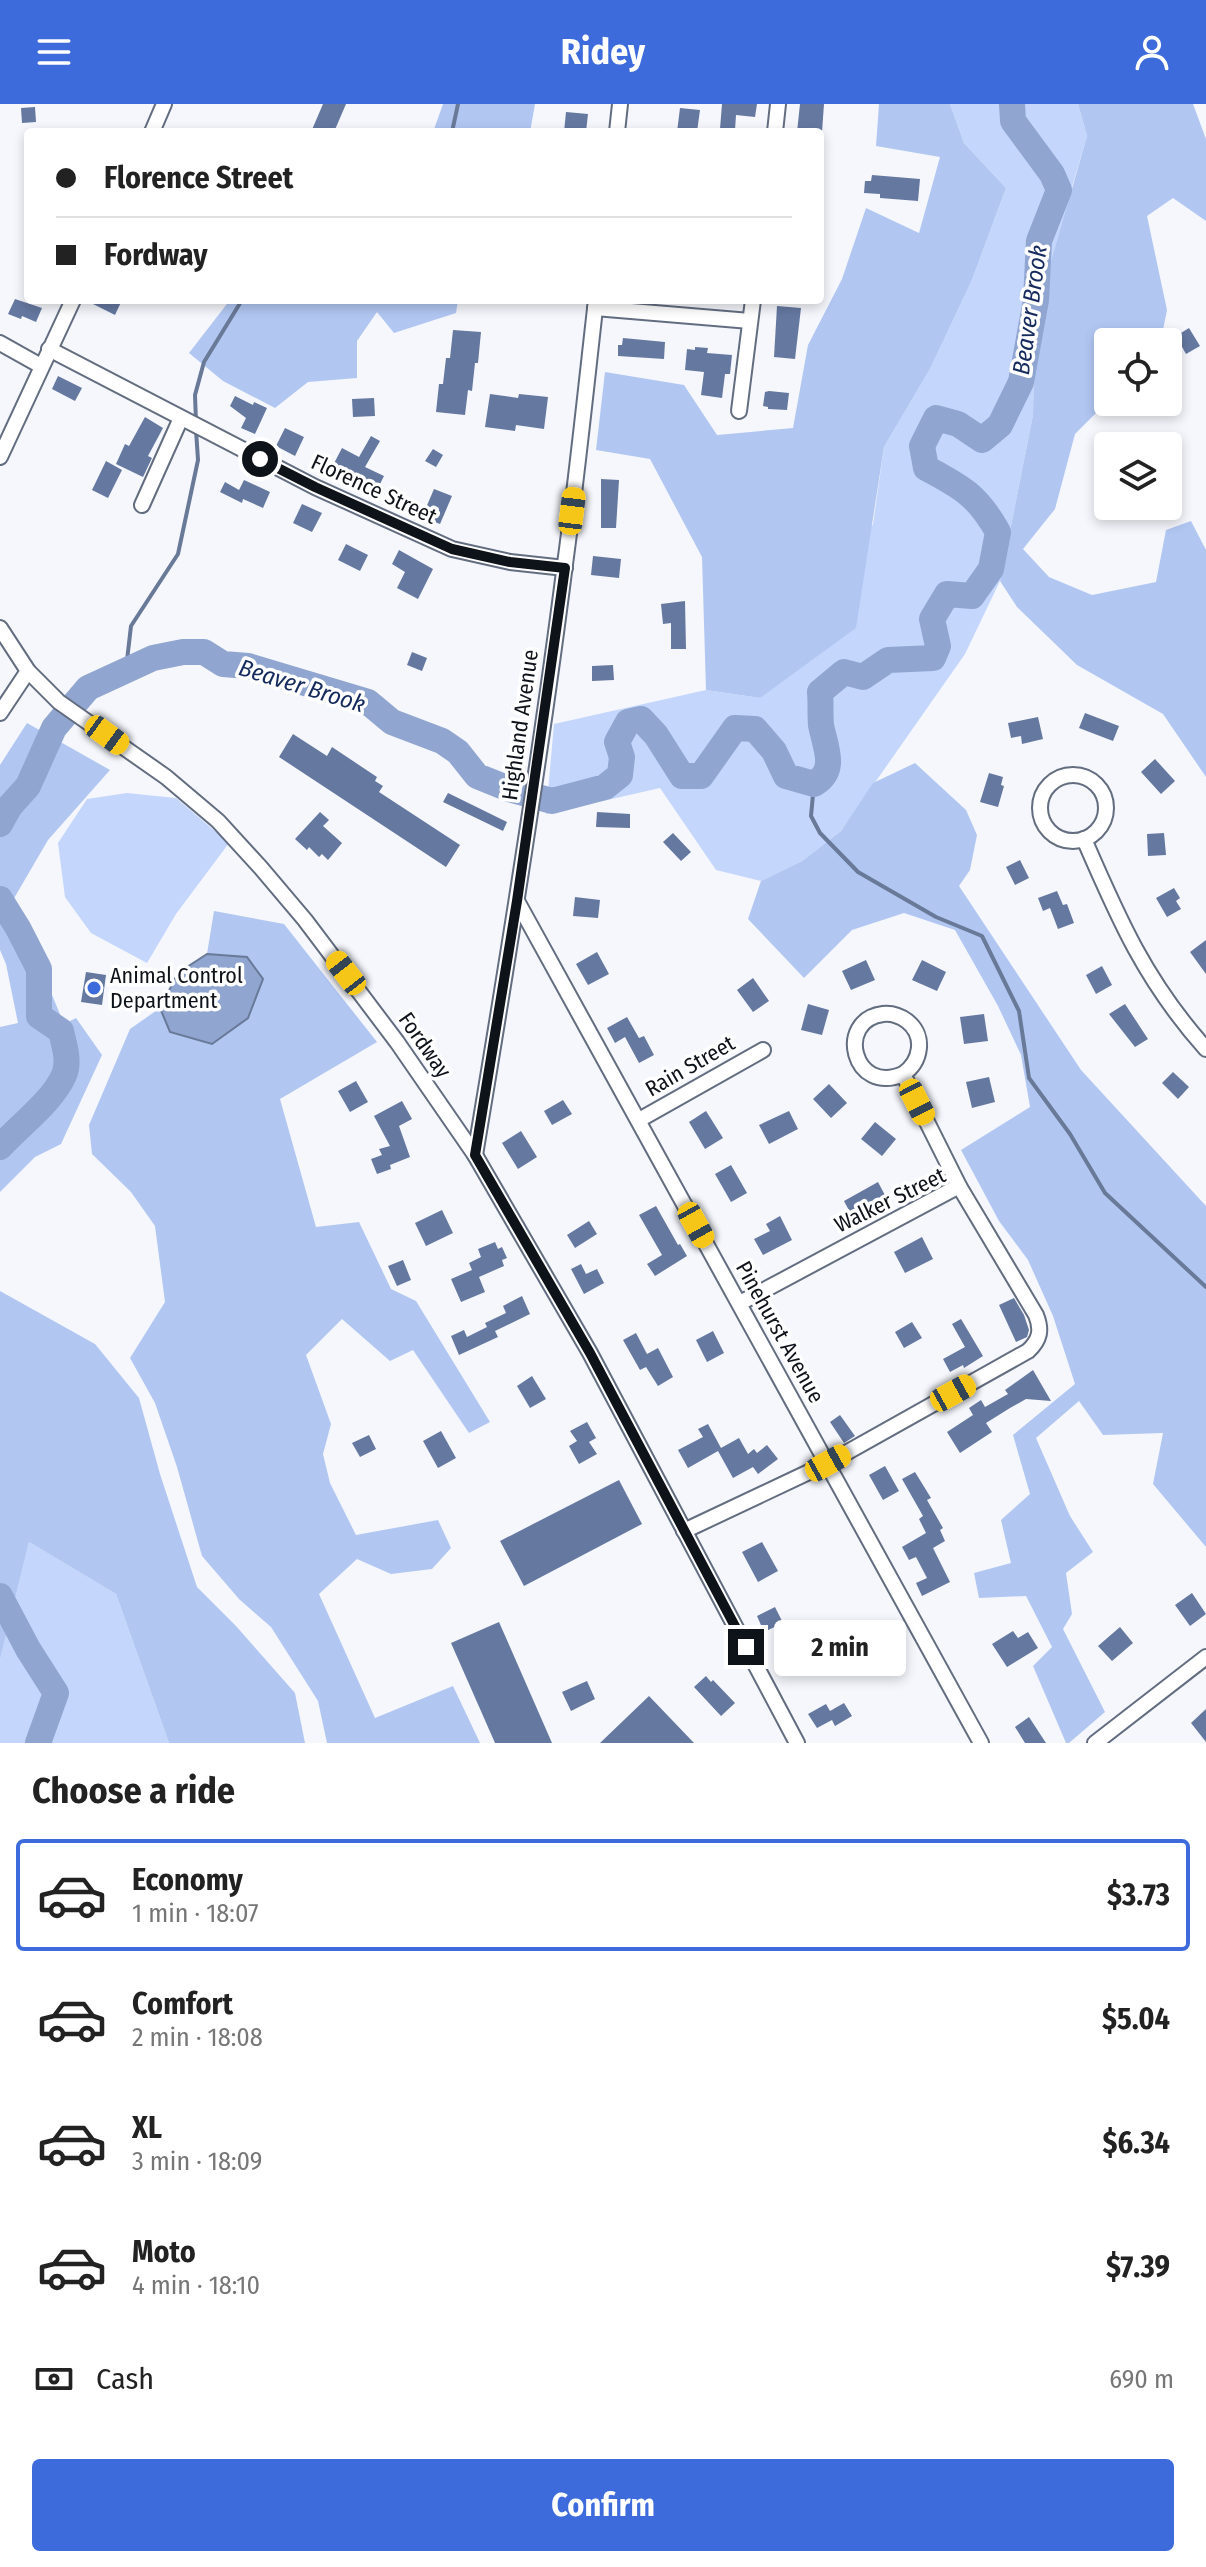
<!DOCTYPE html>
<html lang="en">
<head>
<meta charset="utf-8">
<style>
	:root { --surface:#fff; --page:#f6f6f6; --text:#222; --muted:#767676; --line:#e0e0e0; --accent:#3d6bdc }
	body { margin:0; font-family:"Fira Sans Condensed",sans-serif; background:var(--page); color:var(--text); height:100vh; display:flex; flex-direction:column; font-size:30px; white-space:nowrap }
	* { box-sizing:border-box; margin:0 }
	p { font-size:26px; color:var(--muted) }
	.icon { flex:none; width:44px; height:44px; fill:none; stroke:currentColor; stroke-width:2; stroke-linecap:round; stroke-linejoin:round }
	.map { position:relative; height:1639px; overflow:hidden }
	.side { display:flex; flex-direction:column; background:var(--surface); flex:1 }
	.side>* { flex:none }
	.banner { position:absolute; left:24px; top:24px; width:800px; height:176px; border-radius:8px; box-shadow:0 4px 12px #0003; display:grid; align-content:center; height:176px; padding:0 32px; background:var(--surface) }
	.buttons { position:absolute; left:1094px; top:224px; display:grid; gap:16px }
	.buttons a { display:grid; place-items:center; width:88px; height:88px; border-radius:8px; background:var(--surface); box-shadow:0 4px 12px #0003; font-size:40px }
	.end { position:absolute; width:36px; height:36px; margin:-18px; border:10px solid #0e1219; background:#fff; box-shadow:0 0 0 4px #fff }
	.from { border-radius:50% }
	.bubble { position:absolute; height:56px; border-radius:8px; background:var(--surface); box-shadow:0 4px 12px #0003; font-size:26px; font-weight:700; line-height:56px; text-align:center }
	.car { position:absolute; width:24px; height:48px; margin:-24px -12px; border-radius:10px; box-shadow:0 0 6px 2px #0007; background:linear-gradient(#f5c518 24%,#345 0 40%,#f5c518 0 76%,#345 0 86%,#f5c518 0) }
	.banner b { display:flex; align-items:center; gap:28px; height:76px; font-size:30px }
	.banner b+b { border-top:2px solid var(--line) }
	.banner i { width:20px; height:20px; background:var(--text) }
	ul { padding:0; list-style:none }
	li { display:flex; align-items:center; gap:24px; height:112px; margin:0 16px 12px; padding:0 16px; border:4px solid transparent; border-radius:8px }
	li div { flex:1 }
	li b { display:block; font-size:30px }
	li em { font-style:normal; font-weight:700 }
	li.current { border-color:var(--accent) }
	li>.icon { width:72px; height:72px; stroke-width:1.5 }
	h2 { padding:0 32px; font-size:36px; line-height:96px }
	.pay { display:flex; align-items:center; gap:20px; height:88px; padding:0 32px; font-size:30px }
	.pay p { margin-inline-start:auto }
	.action { display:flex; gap:16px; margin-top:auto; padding:16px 32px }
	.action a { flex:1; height:92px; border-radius:8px; background:var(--accent); color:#fff; font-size:32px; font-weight:700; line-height:92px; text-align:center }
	header { display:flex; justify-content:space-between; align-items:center; height:104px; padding:0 32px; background:var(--accent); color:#fff; font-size:36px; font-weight:700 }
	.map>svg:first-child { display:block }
	.green { fill:#c4d6fc }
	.forest { fill:#b1c7f2 }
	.water { fill:#90a5cf; stroke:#697998; stroke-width:2 }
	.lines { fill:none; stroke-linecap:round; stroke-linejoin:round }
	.stream { stroke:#697998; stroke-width:4 }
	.river { stroke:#90a5cf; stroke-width:26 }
	.building { fill:#6578a0 }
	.minor-casing { stroke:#636d80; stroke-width:18 }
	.minor { stroke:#fff; stroke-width:14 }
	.route { stroke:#0e1219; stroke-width:10 }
	.poi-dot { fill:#3d6bdc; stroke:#fff; stroke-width:3 }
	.labels { text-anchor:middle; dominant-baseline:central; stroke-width:7; stroke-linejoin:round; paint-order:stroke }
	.street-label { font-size:22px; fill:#0e1219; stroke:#fff }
	.poi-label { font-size:22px; fill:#0e1219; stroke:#fff; text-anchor:start }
	.water-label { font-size:24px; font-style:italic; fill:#152a5d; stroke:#fff }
</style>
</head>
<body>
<header><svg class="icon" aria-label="menu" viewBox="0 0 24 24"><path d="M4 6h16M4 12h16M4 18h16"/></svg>Ridey<svg class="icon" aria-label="person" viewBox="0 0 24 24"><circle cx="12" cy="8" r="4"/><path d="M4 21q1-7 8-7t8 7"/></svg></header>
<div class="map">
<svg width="1206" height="1639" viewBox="0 0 1206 1639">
	<rect width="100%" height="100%" fill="#f5f7fc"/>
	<g class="green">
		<path d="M950,0h128l9,32 -16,54 -37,173 -1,52 -33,166 -35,73 -124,177 -39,30 -41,20 -45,-11 -56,-82 -114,26 8,-90 152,-34 54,8 113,-174 11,-77 46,-78 42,-89 34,-92 -42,-45z"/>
		<path d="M127,689l49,5 53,45 -53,71 -29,49 -56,-30 -26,-36 -7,-54 29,-44z"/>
		<path d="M29,1438l87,52 53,149h-169v-83z"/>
	</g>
	<g class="forest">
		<path d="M443,0h92l-5,28h-97z"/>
		<path d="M879,0h71l14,39 42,45 -34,92 -42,89 -46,78 -28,181 -96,70 -54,-8 -4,-133 -52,-98 -54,-9 9,-78 79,13 33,50 76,-7 15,-83 34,-66 24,-71 53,25 21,-76 -64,-11z"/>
		<path d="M1078,0h115l13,35v82l-33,-23 -26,18 20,94 -5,25 1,7h-55v60h34l-18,11 -23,-5 -26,26 -20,75 -32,40 26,28 43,18 64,-13 10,-52 25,-9 15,29v227l-43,-63 -86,-49 -60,-58 -17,-26 33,-166 1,-52 17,-101 36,-126z"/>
		<path d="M230,196h228l-2,13 -62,20 -17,-21 -20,29v37l-49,4 -33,26 -52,-27 -34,-28z"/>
		<path d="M27,619l83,47 -62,70 -35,60 51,124 12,-6 26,37 -41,89 -26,13 -35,35v-165l18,-4 -12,-59 -6,-14v-185z"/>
		<path d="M915,659l51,47 11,25 -7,35 -11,16 122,184 125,136v341l-53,-63 10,-51 -60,2 -24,-34 -43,37 34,78 23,36 -27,21 6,41 -9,15 42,83 -36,31h-3l-33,-77 19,-19 -26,-51 -47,2 -5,-25 37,-10 -10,-43 29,-26 -17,-59 62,-51 -22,-68 -25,-56 -29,-39 -38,-71 69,-43 -9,-52 -23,-49 -43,-76 -51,-17 -52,17 -48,48 -56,-59 13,-38 41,-20 39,-30 32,-48z"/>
		<path d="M214,807l70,13 93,118 -97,57 36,128 43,-5 32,67 25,12 74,121 -21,11 -56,-83 -23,11 -48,-42 -36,36 25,69 -8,30 7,29 26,52 82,-15 13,28 -19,21 -41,5 -34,-15 -38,35 56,124 78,-32 27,57h-153l-9,-42 -47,-74 -32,-28 -37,-43 -25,-89 -22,-64 -25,-45 35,-56 -10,-76 -24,-34 -39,-38 -3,-29 41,-96 30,-21 11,24 76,-75 -40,-3z"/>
		<path d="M0,1187l95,53 44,54 21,76 37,113 39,39 59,67 10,50h-136l-53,-149 -87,-52 -29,118z"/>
	</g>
	<path class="water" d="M207,850l40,3 16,22 -15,39 -36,26 -42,-12 -10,-24 18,-35z"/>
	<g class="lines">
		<g class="stream">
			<path d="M452,28l6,-28"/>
			<path d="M196,318l-1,-27 9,-33 38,-62"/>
			<path d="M126,565l5,-43 47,-72 20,-94 -2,-30"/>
			<path d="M814,680l-3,32 9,17 38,39 78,45 46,19 37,75 10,67 41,56 35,59 101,94"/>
		</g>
		<g class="river">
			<path d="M0,720l10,-18 18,-20 26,-58 34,-40 65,-30 30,-6h21l19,12 25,2 120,36 24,20 50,19 16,11 19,24 32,13 43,12 53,-14 15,-12 2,-18 -5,-15 11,-20 13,-3 15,16 26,41h19l34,-48 20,1 19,22 12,25 28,8c24,-14 11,-37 7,-59 -1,-11 0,-22 -1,-33l24,-20 19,5 25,-17 45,-2 5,-12 -6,-27 15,-25 25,2 19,-27 7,-37c-20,-36 -36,-45 -72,-64l-4,-22 14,-28 22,6 24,16 18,-15 21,-43 15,-82 3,-59 20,-51 -7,-16 -39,-53 -1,-17"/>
			<path d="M0,795l18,29 21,41v47l22,15c3,14 9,30 3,44 -11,26 -45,51 -64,72"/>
			<path d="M0,1492l28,53 28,44 -18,50"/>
		</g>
	</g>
	<g class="building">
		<path d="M323,0h23l-12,28h-23z"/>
		<path d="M722,0h35l-2,13 -19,-2 -1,15 -15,-1z"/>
		<path d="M800,0h24l-2,28h-25z"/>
		<path d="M35,3l1,15 -14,1 -1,-15z"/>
		<path d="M680,4l20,2 -3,22h-20z"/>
		<path d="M566,8l22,2 -2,18h-22z"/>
		<path d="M872,71l48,4 -2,22 -38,-3v-4l-16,-1 1,-12h6z"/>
		<path d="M15,195l27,9 -6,14 -14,-6 -1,3 -13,-5z"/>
		<path d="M85,196h37l-7,15z"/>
		<path d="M777,202l24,2 -6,51 -21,-2z"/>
		<path d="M1189,224l11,18 -14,8 -10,-18z"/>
		<path d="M453,226l28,2 -3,31h-3l-3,28 -4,-1 -3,25 -29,-3 3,-28h4l3,-26h4z"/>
		<path d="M623,234l42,4 -1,17 -46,-3v-11h4z"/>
		<path d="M695,243l13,1 -1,5 25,2 -2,19h-5l-3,24 -21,-3 3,-23 -19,-2 2,-21 8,1z"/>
		<path d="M58,272l24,12 -7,13 -23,-12z"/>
		<path d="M769,287l20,2 -2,17 -19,-1v-2l-5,-1 2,-14z"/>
		<path d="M490,290l28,4 1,-4 29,3 -4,32 -28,-4 -1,6 -30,-4z"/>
		<path d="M235,292l18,9 1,-3 13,6 -12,26 -14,-6 5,-10 -16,-12z"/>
		<path d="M374,294l1,18 -22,1 -1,-18z"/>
		<path d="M145,313l18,11 -15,28 4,2 -9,19 -27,-13 9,-20 4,2z"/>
		<path d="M285,324l19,9 -9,19 -19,-10z"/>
		<path d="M371,332l9,5 -15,26 19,9 -10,20 -10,-5 1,-3 -35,-17 12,-23 17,9z"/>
		<path d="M433,345l10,6 -7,12 -11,-6z"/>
		<path d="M106,357l16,9 -14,28 -16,-8z"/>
		<path d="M601,375l18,1 -3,48h-15z"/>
		<path d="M244,376l26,12 -7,16 -20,-9 -1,4 -22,-11 5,-10 14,8z"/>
		<path d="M434,385l18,7 -12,28 -18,-7z"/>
		<path d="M302,400l20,9 -10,19 -19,-9z"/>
		<path d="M346,440l22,11 -8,16 -22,-11z"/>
		<path d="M399,446l34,19 -15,30 -21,-11 8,-16 -13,-8z"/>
		<path d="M593,452l28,3 -2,19 -28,-3z"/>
		<path d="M685,497l1,48h-15v-26l-8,1 -2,-20z"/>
		<path d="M412,548l15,6 -5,13 -15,-6z"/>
		<path d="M613,561l1,15 -22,1v-15z"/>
		<path d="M1085,609l34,13 -6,15 -34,-13z"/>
		<path d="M1038,613l5,22 -21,5 -1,-8 -10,2 -3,-15z"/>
		<path d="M293,630l34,22 5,-9 45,30 -2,4 8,5 -4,6 81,53 -14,22 -167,-110z"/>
		<path d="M1155,655l20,22 -14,13 -20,-22z"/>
		<path d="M989,669l14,4 -2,8 3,1 -6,21 -18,-5z"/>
		<path d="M448,689l59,29 -4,9 -60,-29z"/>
		<path d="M320,708l9,8 -6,6 19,17 -14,17 -6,-6 -3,3 -10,-10 -2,3 -12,-11z"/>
		<path d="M597,708l33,2v14l-34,-1z"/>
		<path d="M673,729l18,19 -10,9 -18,-19z"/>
		<path d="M1164,729l2,22 -18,1 -1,-22z"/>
		<path d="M1020,756l9,18 -14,7 -9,-18z"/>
		<path d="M1174,784l6,10 -4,3 5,8 -14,8 -11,-19z"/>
		<path d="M1057,787l6,14 4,-1 7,19 -16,6 -8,-21 -7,3 -5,-13z"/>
		<path d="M575,793l25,3 -2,18 -25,-2z"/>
		<path d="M1206,836v34l-16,-22z"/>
		<path d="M597,848l12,22 -21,11 -12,-21z"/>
		<path d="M866,856l9,20 -24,10 -9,-19z"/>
		<path d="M922,856l24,12 -9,19 -25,-11z"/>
		<path d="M1102,862l10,19 -16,9 -10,-19z"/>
		<path d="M86,868l20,3 -4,30 -21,-3z"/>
		<path d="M753,874l16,23 -16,11 -16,-22z"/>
		<path d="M808,900l21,6 -7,25 -21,-5z"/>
		<path d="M1125,900l23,35 -13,8 -26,-33z"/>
		<path d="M984,910l4,27 -24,3 -4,-27z"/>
		<path d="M627,913l12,21 5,-2 10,19 -15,8 -14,-26 -10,6 -8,-15z"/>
		<path d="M1173,968l16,15 -11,12 -16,-16z"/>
		<path d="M989,973l6,25 -23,6 -6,-26z"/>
		<path d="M356,977l12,21 -18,10 -12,-21z"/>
		<path d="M829,980l18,19 -16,15 -18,-19z"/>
		<path d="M563,996l9,14 -20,11 -8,-14z"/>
		<path d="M402,997l10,18 -13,7 11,31 -20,8 1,4 -14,5 -6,-15 11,-4 -3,-6 11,-3 -16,-30z"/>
		<path d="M706,1007l17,27 -18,11 -16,-27z"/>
		<path d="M789,1007l9,18 -29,15 -10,-19z"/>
		<path d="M875,1018l21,17 -14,17 -21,-17z"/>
		<path d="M521,1027l16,26 -19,12 -16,-26z"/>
		<path d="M731,1061l16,28 -16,9 -16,-28z"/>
		<path d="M878,1078l9,17 -34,19 -9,-17z"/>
		<path d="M656,1102l22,39 2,-1 7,12 -32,20 -8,-12 15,-9 -23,-40z"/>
		<path d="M442,1106l11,23 -27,13 -11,-23z"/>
		<path d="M780,1112l12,24 -29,15 -9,-16 16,-8 -4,-7z"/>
		<path d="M589,1117l8,13 -22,14 -8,-13z"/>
		<path d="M922,1133l11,22 -28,14 -11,-21z"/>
		<path d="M495,1138l3,7 4,-2 5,11 -5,2 2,6 -25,11 6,15 -24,10 -10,-23 21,-9 -3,-7 12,-6 -3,-8z"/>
		<path d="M403,1156l8,20 -14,6 -9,-20z"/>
		<path d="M581,1160l5,10 11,-5 7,14 -20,11 -13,-25z"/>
		<path d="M522,1192l8,18 -35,17 3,6 -39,18 -8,-19 13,-6 3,7 20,-10 -2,-4 21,-10 -3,-7z"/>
		<path d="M1014,1194l10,17 5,15 -2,7 -11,5 -17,-37z"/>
		<path d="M961,1215l22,37 -19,12 -1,-3 -13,7 -7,-13 22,-12 -13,-23z"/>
		<path d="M912,1218l10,16 -18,10 -9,-16z"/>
		<path d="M713,1227l11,22 -17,9 -11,-22z"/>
		<path d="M636,1229l11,21 11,-6 15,29 -15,9 -12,-19 -6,3 -17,-30z"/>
		<path d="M1033,1266l18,31 -25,-2 -16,9 -24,15 6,9 -32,21 -13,-21 26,-17 -4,-7 12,-8 4,7 23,-13 -3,-4z"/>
		<path d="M532,1272l14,23 -16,9 -13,-22z"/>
		<path d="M840,1311l15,21 -11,7 -14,-21z"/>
		<path d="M587,1318l9,16 -7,4 8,12 -18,10 -10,-18 8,-5 -7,-10z"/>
		<path d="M708,1320l13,24 18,-10 9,16 6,-5 3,4 10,-8 11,14 -20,15 -5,-7 -20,11 -15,-27 -30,17 -10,-18 25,-13 -5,-8z"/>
		<path d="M441,1327l15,27 -18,10 -15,-27z"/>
		<path d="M369,1331l7,14 -16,8 -8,-14z"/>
		<path d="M885,1362l14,25 -16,9 -14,-25z"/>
		<path d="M915,1368l16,26 -4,2 16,28 -3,2 5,11 -12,7 17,34 -28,14 -6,-13 11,-5 -11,-21 -7,3 -7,-13 24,-14 -7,-14 4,-3 -21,-37z"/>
		<path d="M619,1376l23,44 -118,62 -24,-45z"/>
		<path d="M762,1438l16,29 -20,11 -16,-30z"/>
		<path d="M1192,1489l14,21 -16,12 -15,-21z"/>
		<path d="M775,1503l8,16 -19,9 -7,-16z"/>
		<path d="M499,1518l53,121h-57l-44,-100z"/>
		<path d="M1120,1523l13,16 -21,18 -14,-15z"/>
		<path d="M1013,1527l5,7 10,-6 10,16 -31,19 -15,-23z"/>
		<path d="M801,1534l8,19 -19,9 -9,-18z"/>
		<path d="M706,1572l5,6 2,-2 22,23 -14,13 -27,-29z"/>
		<path d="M587,1577l8,18 -24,12 -9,-19z"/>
		<path d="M649,1592l45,47h-94z"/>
		<path d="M844,1599l8,13 -17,10 -3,-6 -15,8 -9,-14 18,-10 4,7z"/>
		<path d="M1206,1605v33l-15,-19z"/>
		<path d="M1029,1613l17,26h-21l-10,-16z"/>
	</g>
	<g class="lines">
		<g class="minor-casing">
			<g id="minor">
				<path d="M152,28l12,-28"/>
				<path d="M617,28l3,-28"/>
				<path d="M775,28l3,-28"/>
				<path d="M595,204l155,13"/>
				<path d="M0,239l41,23"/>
				<path d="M49,245l266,138 137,62 58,13 55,6"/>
				<path d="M739,307l14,-111"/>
				<path d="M0,353l73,-157"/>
				<path d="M142,401l39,-87"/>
				<path d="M0,524l28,43 31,31 107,75 52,44 43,47 44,52 92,122 78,113 115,198 207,390"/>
				<path d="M0,609l28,-42"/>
				<circle cx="1073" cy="704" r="33"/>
				<path d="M1084,735c35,81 62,143 122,210"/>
				<path d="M517,797l464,842"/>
				<path d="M903,970c-50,22 -68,-54 -20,-60 8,-1 17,2 24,7 19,15 14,41 -4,53l56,112"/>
				<path d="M639,1016l124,-70"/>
				<path d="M475,1051c33,-196 65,-393 90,-591 12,-88 21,-176 31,-264"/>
				<path d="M684,1427l144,-68 200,-112c12,-11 14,-21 8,-36l-77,-129 -219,117"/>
				<path d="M1095,1639l111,-86"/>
			</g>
		</g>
		<use href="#minor" class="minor"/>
	</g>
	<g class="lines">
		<path class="route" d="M260,355l55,28 137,62 58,13 55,6 -48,333 -42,254 115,198 156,294"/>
	</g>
	<circle class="poi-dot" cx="94" cy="884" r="8"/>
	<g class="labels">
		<g class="street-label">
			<text transform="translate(374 385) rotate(25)">Florence Street</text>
			<text transform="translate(520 621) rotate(-82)">Highland Avenue</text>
			<text transform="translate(425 941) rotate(55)">Fordway</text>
			<text transform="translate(690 962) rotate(-30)">Rain Street</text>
			<text transform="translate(890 1096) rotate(-26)">Walker Street</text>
			<text transform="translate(780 1228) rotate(61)">Pinehurst Avenue</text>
		</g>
		<g class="poi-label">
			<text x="110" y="871">Animal Control<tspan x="110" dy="25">Department</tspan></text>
		</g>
		<g class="water-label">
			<text transform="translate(1030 206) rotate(-82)">Beaver Brook</text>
			<text transform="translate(302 582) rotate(17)">Beaver Brook</text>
		</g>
	</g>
</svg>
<div class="buttons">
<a><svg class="icon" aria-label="locate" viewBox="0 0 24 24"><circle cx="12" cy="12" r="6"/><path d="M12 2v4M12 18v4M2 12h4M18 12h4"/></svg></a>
<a><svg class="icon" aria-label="layers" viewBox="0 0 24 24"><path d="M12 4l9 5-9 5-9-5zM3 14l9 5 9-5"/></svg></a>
</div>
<i class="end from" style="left:260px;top:355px"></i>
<i class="end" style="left:746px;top:1543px"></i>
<div class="bubble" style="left:774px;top:1516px;width:132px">2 min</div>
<i class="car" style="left:572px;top:407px;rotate:7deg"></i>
<i class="car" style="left:107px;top:631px;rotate:126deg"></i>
<i class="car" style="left:346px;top:869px;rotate:322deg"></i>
<i class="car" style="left:917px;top:998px;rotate:153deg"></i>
<i class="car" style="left:696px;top:1121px;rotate:151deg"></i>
<i class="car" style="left:953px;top:1289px;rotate:61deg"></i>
<i class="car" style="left:828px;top:1359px;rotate:61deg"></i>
<div class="banner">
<b><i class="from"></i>Florence Street</b>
<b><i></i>Fordway</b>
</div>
</div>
<section class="side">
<h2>Choose a ride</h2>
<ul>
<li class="current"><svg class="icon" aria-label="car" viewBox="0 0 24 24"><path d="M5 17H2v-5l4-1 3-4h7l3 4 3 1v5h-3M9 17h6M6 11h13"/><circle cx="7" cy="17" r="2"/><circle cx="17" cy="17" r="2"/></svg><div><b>Economy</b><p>1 min · 18:07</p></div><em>$3.73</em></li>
<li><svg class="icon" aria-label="car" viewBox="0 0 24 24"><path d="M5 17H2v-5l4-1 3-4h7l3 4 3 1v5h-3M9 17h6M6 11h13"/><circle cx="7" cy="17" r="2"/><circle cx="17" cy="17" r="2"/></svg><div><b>Comfort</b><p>2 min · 18:08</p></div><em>$5.04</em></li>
<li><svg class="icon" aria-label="car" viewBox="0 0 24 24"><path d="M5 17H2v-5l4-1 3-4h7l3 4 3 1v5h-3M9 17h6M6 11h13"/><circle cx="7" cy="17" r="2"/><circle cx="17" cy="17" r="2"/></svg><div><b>XL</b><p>3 min · 18:09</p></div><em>$6.34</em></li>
<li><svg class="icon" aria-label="car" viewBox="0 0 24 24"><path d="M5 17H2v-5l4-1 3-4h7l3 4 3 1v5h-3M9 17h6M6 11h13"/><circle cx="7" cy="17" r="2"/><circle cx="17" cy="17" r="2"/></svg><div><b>Moto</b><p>4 min · 18:10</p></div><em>$7.39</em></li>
</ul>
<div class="pay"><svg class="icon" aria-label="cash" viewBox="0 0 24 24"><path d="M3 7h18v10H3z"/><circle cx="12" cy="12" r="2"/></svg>Cash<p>690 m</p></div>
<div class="action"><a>Confirm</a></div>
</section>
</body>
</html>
